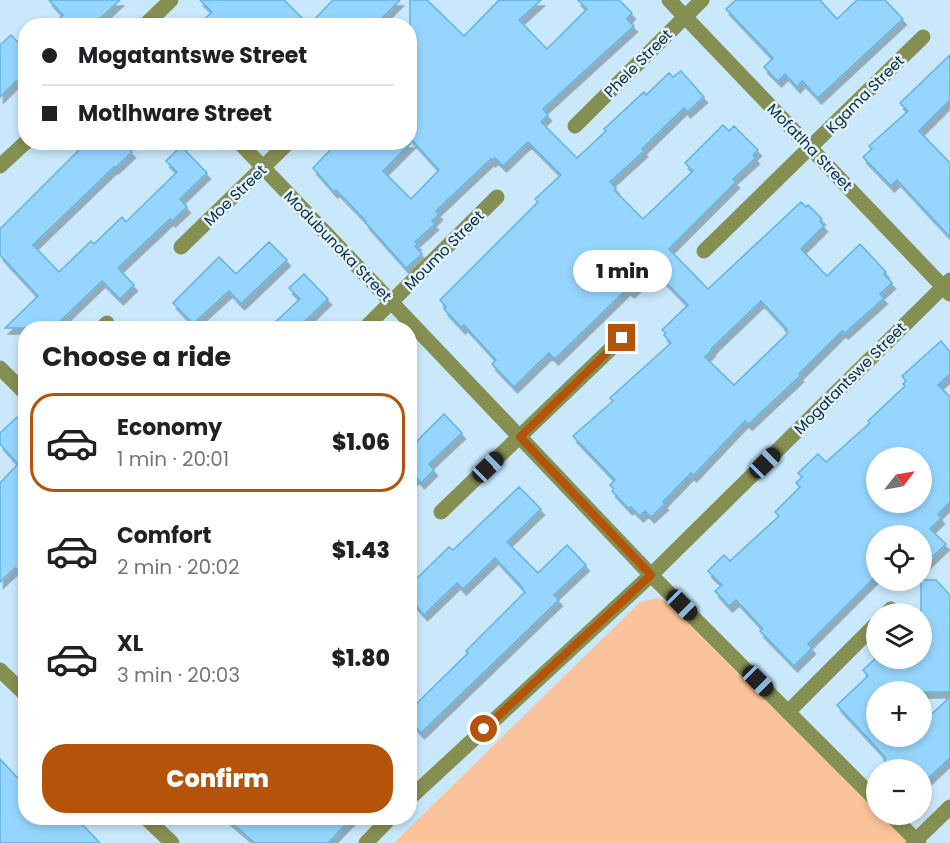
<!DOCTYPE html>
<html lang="en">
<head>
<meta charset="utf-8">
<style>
	:root { --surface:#fff; --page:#f6f6f6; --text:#202124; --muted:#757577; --line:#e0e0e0; --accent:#b45309 }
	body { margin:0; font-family:Poppins,sans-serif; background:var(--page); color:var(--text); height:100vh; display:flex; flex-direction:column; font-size:22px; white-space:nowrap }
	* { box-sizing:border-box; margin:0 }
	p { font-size:20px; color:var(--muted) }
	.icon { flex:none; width:33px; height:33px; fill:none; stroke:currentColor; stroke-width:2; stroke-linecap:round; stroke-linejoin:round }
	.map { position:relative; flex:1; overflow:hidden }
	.details { position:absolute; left:18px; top:321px; width:399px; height:504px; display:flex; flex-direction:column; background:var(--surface); border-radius:24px; box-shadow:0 3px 9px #0003 }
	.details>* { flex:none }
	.hud { position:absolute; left:18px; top:18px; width:399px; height:132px; border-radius:24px; box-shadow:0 3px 9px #0003; display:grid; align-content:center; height:132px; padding:0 24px; background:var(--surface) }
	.needle { width:39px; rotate:59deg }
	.fabs { position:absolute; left:866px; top:447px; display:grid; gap:12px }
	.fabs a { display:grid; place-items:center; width:66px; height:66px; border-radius:50%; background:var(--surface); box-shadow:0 3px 9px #0003; font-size:30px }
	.end { position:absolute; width:27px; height:27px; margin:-14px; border:8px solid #b45309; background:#fff; box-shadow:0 0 0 3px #fff }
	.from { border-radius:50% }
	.bubble { position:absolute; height:42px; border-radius:21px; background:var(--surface); box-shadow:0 3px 9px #0003; font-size:20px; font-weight:800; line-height:42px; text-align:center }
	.car { position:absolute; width:18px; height:36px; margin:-18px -9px; border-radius:8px; box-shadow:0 0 4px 2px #0007; background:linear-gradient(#222 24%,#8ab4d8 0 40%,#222 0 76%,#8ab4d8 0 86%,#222 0) }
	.hud b { display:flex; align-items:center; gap:21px; height:57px; font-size:22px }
	.hud b+b { border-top:2px solid var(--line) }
	.hud i { width:15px; height:15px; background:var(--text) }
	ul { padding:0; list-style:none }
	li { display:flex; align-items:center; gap:18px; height:99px; margin:0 12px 9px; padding:0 12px; border:3px solid transparent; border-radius:24px }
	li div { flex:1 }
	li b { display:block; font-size:22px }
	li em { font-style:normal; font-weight:800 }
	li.selected { border-color:var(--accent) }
	li>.icon { width:54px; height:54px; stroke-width:1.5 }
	h2 { padding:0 24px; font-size:27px; line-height:72px }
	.cta { display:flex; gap:12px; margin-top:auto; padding:12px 24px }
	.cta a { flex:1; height:69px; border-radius:24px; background:var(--accent); color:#fff; font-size:24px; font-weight:800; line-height:69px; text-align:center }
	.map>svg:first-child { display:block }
	.green { fill:#fbc39b }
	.building { fill:#96d6fe; stroke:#60b2e3; stroke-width:1.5; fill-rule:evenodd; filter:url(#shadow) }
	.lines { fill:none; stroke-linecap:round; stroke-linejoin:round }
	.minor { stroke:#858f52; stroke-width:15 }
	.route { stroke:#b45309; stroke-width:8 }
	.labels { text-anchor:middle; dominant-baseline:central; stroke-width:5; stroke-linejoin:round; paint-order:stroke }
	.street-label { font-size:15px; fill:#062a3e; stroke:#e3f2fc }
</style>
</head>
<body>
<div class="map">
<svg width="950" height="843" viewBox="0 0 950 843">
	<defs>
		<filter id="shadow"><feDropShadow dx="3.5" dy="6" stdDeviation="0" flood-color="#0004"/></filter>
	</defs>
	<rect width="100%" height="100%" fill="#c9e8fc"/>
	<path class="green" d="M658,598l22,10 196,198v8l8,1 28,28h-518l246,-241z"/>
	<g class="building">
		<path d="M49,0h71l-28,26h-41l12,-11z"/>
		<path d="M200,0h84l25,25 24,-25h67l-26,26h-177l15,-14z"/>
		<path d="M410,0h17l37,36 35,-36h42l-22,20 28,29 40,-40 -9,-9h41l13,13 -5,6 7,7 -91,83 5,6 -7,7 36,36 29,-27 -2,-2 40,-37 2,3 23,-22 4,4 8,-6 23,26 -17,15 -3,-4 -42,41 2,2 -34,31 6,6 -2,2 29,29 50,-48 -8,-8 38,-38 6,6 5,-5 24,24 -5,5 3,3 -23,21 3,3 -67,67 39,40 93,-87 5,5 2,-2 14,14 -2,2 4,5 -23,23 26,27 33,-32 26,28 -2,2 8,9 -12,11 4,4 -39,35 -3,-2 -43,43 1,2 -51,48 -4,-3 -52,55 -2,-3 -28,29 2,2 -14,13 -6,-6 -5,5 -9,-9 -2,2 -17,-18 2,-2 -4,-4 5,-5 -42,-44 40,-35 -3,-3 61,-55 -7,-8 2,-2 -4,-3 26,-25 -34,-35 -23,22 -4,-3 -72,70 -6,-6 -35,34 -22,-23 4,-4 -32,-35 -2,3 -18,-19 2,-2 -6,-7 98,-98 -3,-3 26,-24 -33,-33 -25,24 -8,-8 -3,3 -1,-2 -55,52 3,3 -7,7 3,3 -20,18 3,2 -3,2 7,8 -16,14 -41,-46 1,-1 -30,-31 -2,2 -21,-24 25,-26h74l-29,29 28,28 28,-29 -29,-32zM761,301l26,28 -2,1 3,3 -54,52 -29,-28 7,-7 -1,-1z"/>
		<path d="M736,0h84l17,19 20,-19h28l18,19 -85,79 -16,-17 -5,6 -12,-13 -7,7 -14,-14 9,-9 -47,-49z"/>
		<path d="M11,35l15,16v41l-10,-11 -16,16v-52z"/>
		<path d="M950,55v45l-31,31 31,32v74l-53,-57 -6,6 -28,-29 9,-8 -3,-3 39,-35 -8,-8z"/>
		<path d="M87,142h36l9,10 -17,16 -1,-1 -81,78 26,27 32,-31 3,3 28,-27 4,5 51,-50 -11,-11 15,-15 26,27 -27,26 7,8 -15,14 -2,-2 -52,49 16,17 -14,14 -18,-18 -49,47h-48l33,-32 -38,-41v-26z"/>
		<path d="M269,242l18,18 -46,44 -12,-13 -36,33 -20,-21 46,-46 17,17z"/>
		<path d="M304,274l24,25 -30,29h-29l31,-29 -11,-11z"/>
		<path d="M941,341l9,11v22l-12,11 12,12v105l-12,12 3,4 -11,11 16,15 -25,24v-32h-45v40l-68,68 4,4 -18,18 -34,-35 3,-2 -27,-29 -7,6 -14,-15 7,-6 -14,-14 16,-16 6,6 49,-45 -4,-4 25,-25 -4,-4 6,-6 -4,-4 20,-19 8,8 44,-39 -2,-2 37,-35 -2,-2 3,-3 -4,-5zM876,458h45v44h-45z"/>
		<path d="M26,409v169l-11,-10 -15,14v-99l18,-19 -18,-20v-11z"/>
		<path d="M444,414l18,19 -33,31 5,6 -13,13 -5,-6 -6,6v-39l2,2z"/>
		<path d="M519,487l22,22 -34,33 31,31 29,-28 19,20 -32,30 5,5 -138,133 -11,-12v-11l58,-57 -2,-2 59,-59 -3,-3 1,-1 -28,-30 -32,31 -6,-6 -33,32 -14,-16v-14l39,-38 4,3z"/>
		<path d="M921,580h15l14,15v97h-74v44h45v-12l29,-27v61l-29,27v-15h-27l-10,-10 2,-2 -49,-53 31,-29 -5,-6 13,-12h45z"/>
		<path d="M0,759l26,28v31h50l24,25h-100z"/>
		<path d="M226,818h126l-24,25h-73z"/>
	</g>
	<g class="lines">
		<g class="minor">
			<path d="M669,0l281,294"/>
			<path d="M144,26l27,-26"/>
			<path d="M575,126l127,-126"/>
			<path d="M239,142l412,433 225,225"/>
			<path d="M0,166l26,-24"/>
			<path d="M181,247l108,-105"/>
			<path d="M704,251l219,-214"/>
			<path d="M102,328l5,-5"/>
			<path d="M365,328l132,-131"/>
			<path d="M0,368l26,26"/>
			<path d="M441,512l181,-174"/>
			<path d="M887,614l4,-5"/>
			<path d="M0,670l26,25"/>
			<path d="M788,712l88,-88"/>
			<path d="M410,798l241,-223 299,-295"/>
			<path d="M890,814l29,29"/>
			<path d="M146,818l26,25"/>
			<path d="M366,843l24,-25"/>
			<path d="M913,843l37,-36"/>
		</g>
	</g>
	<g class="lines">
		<path class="route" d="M484,729l167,-154 -131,-138 102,-99"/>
	</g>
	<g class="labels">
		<g class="street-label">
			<text transform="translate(638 63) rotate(-45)">Phele Street</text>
			<text transform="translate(865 94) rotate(-45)">Kgama Street</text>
			<text transform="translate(810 147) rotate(46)">Mofatlha Street</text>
			<text transform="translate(235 195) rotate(-44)">Moe Street</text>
			<text transform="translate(338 246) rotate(46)">Modubunoka Street</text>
			<text transform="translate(444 250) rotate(-45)">Moumo Street</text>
			<text transform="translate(850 378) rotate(-45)">Mogatantswe Street</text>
		</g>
	</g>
</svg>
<div class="fabs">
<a><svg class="needle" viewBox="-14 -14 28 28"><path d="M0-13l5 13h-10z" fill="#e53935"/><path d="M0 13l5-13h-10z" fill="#757577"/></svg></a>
<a><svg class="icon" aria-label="locate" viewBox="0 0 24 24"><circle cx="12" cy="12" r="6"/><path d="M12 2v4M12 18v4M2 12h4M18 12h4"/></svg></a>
<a><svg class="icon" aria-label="layers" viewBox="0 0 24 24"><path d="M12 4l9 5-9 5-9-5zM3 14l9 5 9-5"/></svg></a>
<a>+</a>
<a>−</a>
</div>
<i class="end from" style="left:484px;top:729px"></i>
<i class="end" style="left:622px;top:338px"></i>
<div class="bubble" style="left:573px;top:250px;width:99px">1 min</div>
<i class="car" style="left:765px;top:463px;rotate:45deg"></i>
<i class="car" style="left:488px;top:467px;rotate:46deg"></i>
<i class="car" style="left:682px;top:605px;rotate:135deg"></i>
<i class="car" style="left:758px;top:681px;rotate:135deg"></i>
<div class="hud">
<b><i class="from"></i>Mogatantswe Street</b>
<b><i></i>Motlhware Street</b>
</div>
<section class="details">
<h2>Choose a ride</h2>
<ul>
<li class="selected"><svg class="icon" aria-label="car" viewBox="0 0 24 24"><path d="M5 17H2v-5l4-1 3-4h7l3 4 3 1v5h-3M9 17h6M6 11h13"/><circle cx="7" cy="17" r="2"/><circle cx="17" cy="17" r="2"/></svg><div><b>Economy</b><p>1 min · 20:01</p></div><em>$1.06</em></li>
<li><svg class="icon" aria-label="car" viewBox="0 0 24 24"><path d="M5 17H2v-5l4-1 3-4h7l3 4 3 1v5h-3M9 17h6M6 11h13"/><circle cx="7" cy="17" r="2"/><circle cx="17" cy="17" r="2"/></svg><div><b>Comfort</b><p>2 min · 20:02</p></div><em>$1.43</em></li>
<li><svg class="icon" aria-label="car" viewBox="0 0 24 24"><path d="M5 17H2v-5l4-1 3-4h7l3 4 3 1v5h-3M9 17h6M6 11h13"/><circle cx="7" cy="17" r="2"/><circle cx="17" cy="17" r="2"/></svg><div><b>XL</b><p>3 min · 20:03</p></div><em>$1.80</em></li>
</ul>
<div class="cta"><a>Confirm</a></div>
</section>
</div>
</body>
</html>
